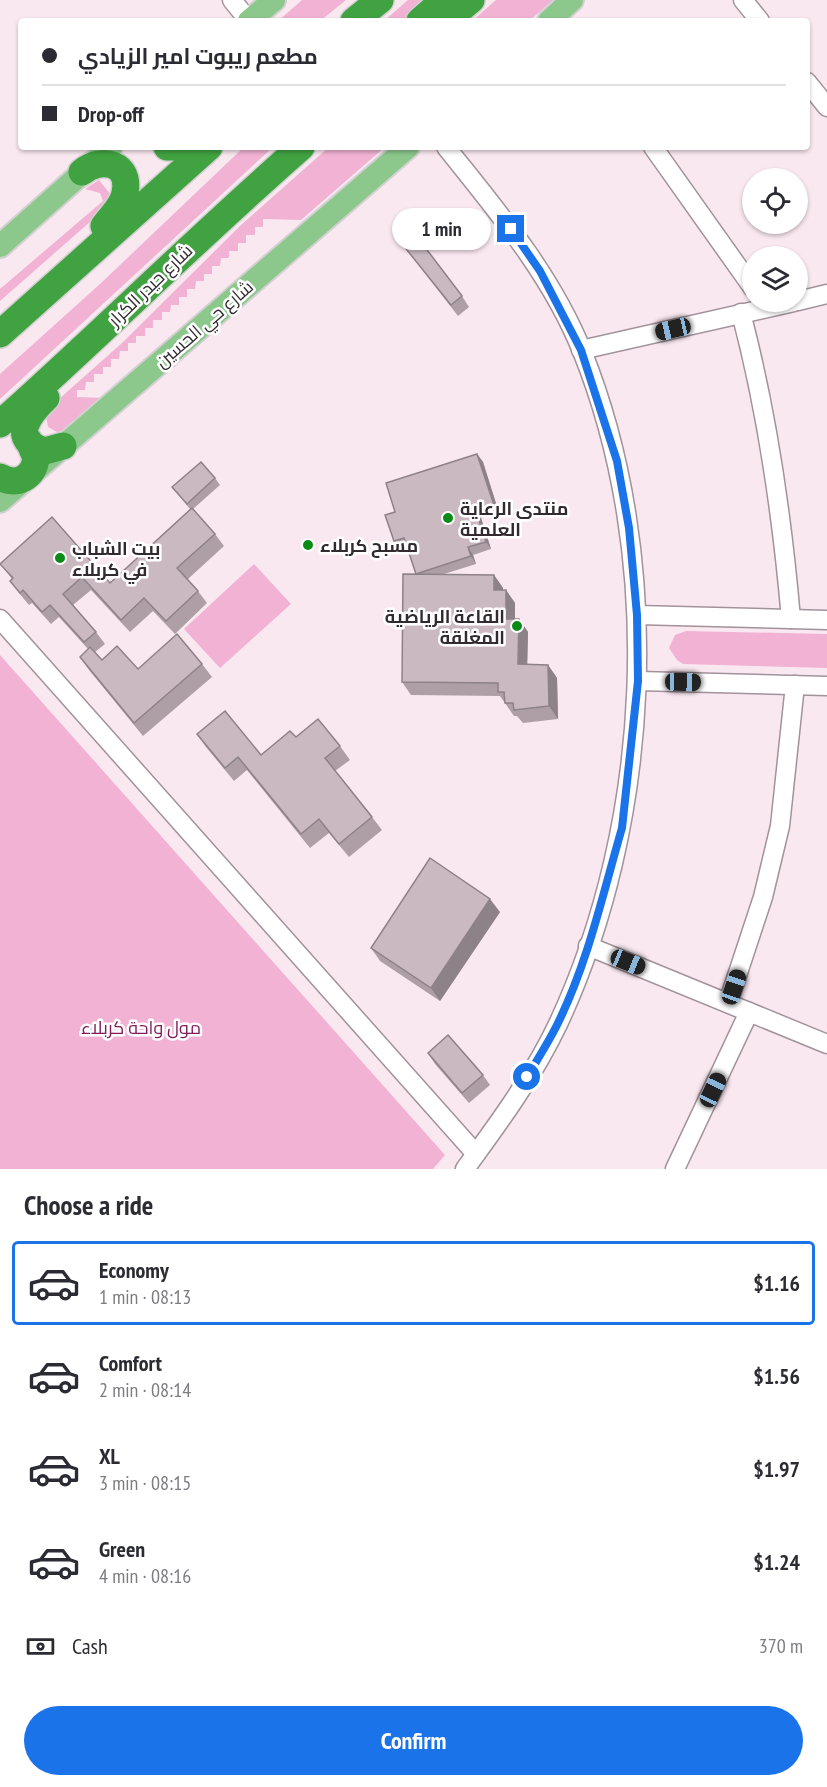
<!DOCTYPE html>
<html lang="en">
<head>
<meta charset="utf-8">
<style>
	:root { --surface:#fff; --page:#f2f2f3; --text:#2b2b33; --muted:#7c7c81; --line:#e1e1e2; --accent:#1a73e8 }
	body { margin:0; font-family:"PT Sans Narrow",Cairo,sans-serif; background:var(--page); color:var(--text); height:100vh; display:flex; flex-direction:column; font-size:22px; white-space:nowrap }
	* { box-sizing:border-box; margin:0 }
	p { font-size:20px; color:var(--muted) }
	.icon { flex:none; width:33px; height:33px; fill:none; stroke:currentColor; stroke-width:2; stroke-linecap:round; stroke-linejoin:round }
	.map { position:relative; height:1169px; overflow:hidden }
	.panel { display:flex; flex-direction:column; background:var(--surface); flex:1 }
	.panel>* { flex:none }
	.banner { position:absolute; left:18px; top:18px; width:792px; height:132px; border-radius:6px; box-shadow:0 2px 4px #0004; display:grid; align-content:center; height:132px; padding:0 24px; background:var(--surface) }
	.buttons { position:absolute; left:742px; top:168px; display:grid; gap:12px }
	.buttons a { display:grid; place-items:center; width:66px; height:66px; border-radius:50%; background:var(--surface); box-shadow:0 2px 4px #0004; font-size:30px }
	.end { position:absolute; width:27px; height:27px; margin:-14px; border:8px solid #1a73e8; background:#fff; box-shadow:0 0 0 3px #fff }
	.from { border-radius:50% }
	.bubble { position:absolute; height:42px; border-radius:21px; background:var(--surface); box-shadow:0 2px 4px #0004; font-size:20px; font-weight:600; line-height:42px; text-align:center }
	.car { position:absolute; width:18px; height:36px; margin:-18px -9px; border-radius:8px; box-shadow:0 0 4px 2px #0007; background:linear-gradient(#222 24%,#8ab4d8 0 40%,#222 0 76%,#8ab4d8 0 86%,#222 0) }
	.banner b { display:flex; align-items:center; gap:21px; height:57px; font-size:22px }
	.banner b+b { border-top:2px solid var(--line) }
	.banner i { width:15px; height:15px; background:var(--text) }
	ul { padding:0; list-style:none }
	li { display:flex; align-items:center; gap:18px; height:84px; margin:0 12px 9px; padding:0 12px; border:3px solid transparent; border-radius:6px }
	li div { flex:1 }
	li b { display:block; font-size:22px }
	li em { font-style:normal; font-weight:600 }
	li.on { border-color:var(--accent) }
	li>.icon { width:54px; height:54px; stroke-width:1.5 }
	h2 { padding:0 24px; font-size:27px; line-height:72px }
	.pay { display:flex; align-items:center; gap:15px; height:66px; padding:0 24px; font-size:22px }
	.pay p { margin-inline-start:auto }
	.button { display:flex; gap:12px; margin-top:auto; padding:12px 24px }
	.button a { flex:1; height:69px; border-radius:36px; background:var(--accent); color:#fff; font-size:24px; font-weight:600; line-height:69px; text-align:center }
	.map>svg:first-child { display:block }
	.green { fill:#f2b2d4 }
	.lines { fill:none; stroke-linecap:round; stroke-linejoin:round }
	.minor-casing { stroke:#a2929a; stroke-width:21 }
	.major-casing { stroke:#d2d0d1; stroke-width:26 }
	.highway-casing { stroke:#d2d0d1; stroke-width:30 }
	.minor { stroke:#fff; stroke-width:18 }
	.major { stroke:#8cc78c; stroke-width:22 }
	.highway { stroke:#40a240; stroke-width:27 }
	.wall { fill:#ae9fa6 }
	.shaded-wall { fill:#8d8287 }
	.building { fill:#cab9c1; stroke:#8d8287; stroke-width:1.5 }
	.route { stroke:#1a73e8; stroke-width:8 }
	.poi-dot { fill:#098b16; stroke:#fff; stroke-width:2 }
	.labels { text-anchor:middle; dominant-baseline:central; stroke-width:5; stroke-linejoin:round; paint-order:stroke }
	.street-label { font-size:18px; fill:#312a2e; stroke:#fff }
	.poi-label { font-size:18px; font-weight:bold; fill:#312a2e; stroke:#fff; text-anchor:start }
	.park-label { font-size:18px; fill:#801c5c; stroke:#fff }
</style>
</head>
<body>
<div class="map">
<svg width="827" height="1169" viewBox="0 0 827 1169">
	<rect width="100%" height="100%" fill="#fae8f1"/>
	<g class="green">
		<path d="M302,0h44l-26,21h-42z"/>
		<path d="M408,0h29l-23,21h-30z"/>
		<path d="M496,0h57l-24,21h-57z"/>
		<path d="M244,147h29l-273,252v-25l100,-90z"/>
		<path d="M329,147h56l-84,73 -38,-1v8h-8v8h-9v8h-8v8h-9v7h-8l-1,8h-8v8h-8v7h-8l-1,8h-8v8h-8v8h-8l-1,7h-8v8h-9v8h-8v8h-9v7h-8v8h-8l-1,8h-8v8h-8v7h-9v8h-8l-1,8h-8v7l28,1 -41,33 -7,1 -9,-5 -2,-11 13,-17 63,-56 119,-118z"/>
		<path d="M99,180l16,20 -115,101v-12l103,-88 -3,-8 -15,-4z"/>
		<path d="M254,564l37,40 -71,64 -36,-39z"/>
		<path d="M686,631l141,3v34l-144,-4 -6,-4 -8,-12 6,-13z"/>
		<path d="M0,655l445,500 -12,14h-433z"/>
	</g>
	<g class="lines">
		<g class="minor-casing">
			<g id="minor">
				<path d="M232,0l17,21"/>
				<path d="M743,0l17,21"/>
				<path d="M807,82l20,25"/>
				<path d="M446,147c51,64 105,127 136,204 83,206 70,472 -24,673 -24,51 -60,100 -93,145"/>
				<path d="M653,147l100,141"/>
				<path d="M798,301l29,-7"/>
				<path d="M741,313c27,102 41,202 50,306"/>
				<path d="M581,350l213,-48"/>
				<path d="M637,615l190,5"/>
				<path d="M0,619l476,535"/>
				<path d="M638,681l189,5"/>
				<path d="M588,946l239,98"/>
				<path d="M728,1003l35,-106 17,-71 15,-141"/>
				<path d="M675,1169l74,-157"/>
			</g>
		</g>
		<g class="major-casing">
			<g id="major">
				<path d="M249,21l25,-21"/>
				<path d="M549,21l23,-21"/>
				<path d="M0,246l111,-99"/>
				<path d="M0,501l408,-354"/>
			</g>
		</g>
		<g class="highway-casing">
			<g id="highway">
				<path d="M354,21l26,-21"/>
				<path d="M420,21l24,-21"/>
				<path d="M446,21l25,-21"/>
				<path d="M167,147h9"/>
				<path d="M82,172c20,-16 49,-9 43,21 -2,13 -14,23 -21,33"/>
				<path d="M0,334l209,-187"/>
				<path d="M46,398c-17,16 -38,42 -1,53l18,-5"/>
				<path d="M0,424c102,-91 198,-187 301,-277"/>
				<path d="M0,477c17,10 34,0 36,-19l-7,-17"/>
			</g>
		</g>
		<use href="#minor" class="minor"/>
		<use href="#major" class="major"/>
		<use href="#highway" class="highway"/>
	</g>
	<g class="wall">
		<path d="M399,240l63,56 7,11 -11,9z"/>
		<path d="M477,454l6,8 16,51 -18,5 10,31 -18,6 3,9 -32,10 50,1 9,13v2h3l9,13v16h4l9,13 -1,32 21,1 9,13 1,41 -35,4 -6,-7h-3l-14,-20 -89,-1 -9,-13 14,-108 -9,-28 -8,2 -5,-7 1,-29z"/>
		<path d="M215,478l5,7 -27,24 22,25 9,12 -36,33 10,12 9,12 -32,31 -22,-23 -23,21 -39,-42 -18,15 23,27 9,12 -10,8 7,8 36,9 64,-5 10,13 -69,59 -54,-66 -9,-13 8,-8 -29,-32 -8,7 -19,-21 -3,2 -10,-12 -9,-12 2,-2 -12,-16 110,20 80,-74 -18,-22z"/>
		<path d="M197,734l64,21 35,-18 44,9 10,14 -15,11 37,46 10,13 -33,27 -20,-24 -19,15 -63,-78 -13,11 -28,-34z"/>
		<path d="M500,912l-60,89 -60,-40 -9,-13z"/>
		<path d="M428,1053l55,22 7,10 -21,18 -34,-39z"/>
	</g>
	<g class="shaded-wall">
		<path d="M477,454l6,8 16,51 -5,-8z"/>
		<path d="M476,511l5,7 10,31 -5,-7z"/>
		<path d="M468,547l5,8 3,9 -5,-8z"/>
		<path d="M494,575l9,13v15l-9,-13z"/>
		<path d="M506,590l9,13v29l-9,-13z"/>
		<path d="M519,619l9,13 -1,45 -9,-13z"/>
		<path d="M548,665l9,13 1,41 -9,-13z"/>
		<path d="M490,899l10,13 -60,89 -9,-13z"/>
	</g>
	<g class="building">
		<path d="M412,230l50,66 -11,9 -52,-65z"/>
		<path d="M477,454l17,51 -18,6 10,31 -18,5 3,9 -55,18 -12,-36 -10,3 -9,-26 10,-3 -9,-29z"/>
		<path d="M201,462l14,16 -28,26 -15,-17z"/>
		<path d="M192,508l23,26 -38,34 21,23 -32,30 -22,-23 -23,22 -39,-43 -19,17 33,38 -12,10 -34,-37 -8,7 -19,-22 -3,3 -10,-12 3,-3 -13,-14 52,-47 58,66z"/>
		<path d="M403,574l91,1v15h12v29h13l-1,45 30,1 1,41 -35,4 -1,-7h-8l-1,-11h-6v-9l-96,-1z"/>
		<path d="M177,634l25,30 -68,59 -54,-66 10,-10 12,13 15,-14 21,23z"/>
		<path d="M225,711l36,44 29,-24 6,6 22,-18 22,27 -15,12 47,59 -33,27 -20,-25 -18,15 -63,-77 -13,11 -28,-34z"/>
		<path d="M430,858l60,41 -59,89 -60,-40z"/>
		<path d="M448,1035l35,40 -21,18 -34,-40z"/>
	</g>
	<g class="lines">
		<path class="route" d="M511,229l29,42 41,79 36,111 12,67 8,87 1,66 -16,147c-19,65 -34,135 -65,197 -9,18 -20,35 -30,52"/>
	</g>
	<g class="poi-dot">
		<circle cx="448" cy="518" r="6"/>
		<circle cx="308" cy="545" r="6"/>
		<circle cx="60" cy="558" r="6"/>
		<circle cx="517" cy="626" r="6"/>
	</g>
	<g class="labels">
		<g class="street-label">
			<text transform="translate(150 285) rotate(-44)">شارع حيدر الكرار</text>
			<text transform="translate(204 324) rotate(-41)">شارع حي الحسين</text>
		</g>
		<g class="poi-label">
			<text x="460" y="508">منتدى الرعاية<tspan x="460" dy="21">العلمية</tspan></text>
			<text x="320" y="545">مسبح كربلاء</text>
			<text x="72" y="548">بيت الشباب<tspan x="72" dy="21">في كربلاء</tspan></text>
			<text x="505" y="616" text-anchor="end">القاعة الرياضية<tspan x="505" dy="21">المغلقة</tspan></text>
		</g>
		<g class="park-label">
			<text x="141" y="1027">مول واحة كربلاء</text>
		</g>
	</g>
</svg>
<div class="buttons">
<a><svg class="icon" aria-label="locate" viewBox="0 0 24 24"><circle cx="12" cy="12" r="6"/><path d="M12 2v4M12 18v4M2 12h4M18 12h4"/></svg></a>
<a><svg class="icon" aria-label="layers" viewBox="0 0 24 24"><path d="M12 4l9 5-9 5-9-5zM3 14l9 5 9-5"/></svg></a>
</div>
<i class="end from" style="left:527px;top:1077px"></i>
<i class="end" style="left:511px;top:229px"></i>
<div class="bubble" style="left:392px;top:208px;width:99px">1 min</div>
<i class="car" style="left:673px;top:329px;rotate:257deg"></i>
<i class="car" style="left:683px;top:682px;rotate:91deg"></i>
<i class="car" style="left:628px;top:962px;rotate:112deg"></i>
<i class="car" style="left:734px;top:987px;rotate:19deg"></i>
<i class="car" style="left:713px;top:1090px;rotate:25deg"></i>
<div class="banner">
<b><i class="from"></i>مطعم ريبوت امير الزيادي</b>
<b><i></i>Drop-off</b>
</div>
</div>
<section class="panel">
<h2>Choose a ride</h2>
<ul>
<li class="on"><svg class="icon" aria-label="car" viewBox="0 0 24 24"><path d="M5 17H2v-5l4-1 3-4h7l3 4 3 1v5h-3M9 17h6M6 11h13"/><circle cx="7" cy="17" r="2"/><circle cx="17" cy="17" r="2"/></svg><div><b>Economy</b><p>1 min · 08:13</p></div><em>$1.16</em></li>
<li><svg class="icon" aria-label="car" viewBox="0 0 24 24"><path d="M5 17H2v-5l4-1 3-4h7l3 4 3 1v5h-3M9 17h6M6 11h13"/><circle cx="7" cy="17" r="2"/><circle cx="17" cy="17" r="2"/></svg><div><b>Comfort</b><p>2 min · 08:14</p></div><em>$1.56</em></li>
<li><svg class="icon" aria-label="car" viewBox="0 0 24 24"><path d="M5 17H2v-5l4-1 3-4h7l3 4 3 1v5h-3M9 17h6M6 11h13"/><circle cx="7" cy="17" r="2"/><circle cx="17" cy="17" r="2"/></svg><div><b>XL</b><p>3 min · 08:15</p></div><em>$1.97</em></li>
<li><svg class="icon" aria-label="car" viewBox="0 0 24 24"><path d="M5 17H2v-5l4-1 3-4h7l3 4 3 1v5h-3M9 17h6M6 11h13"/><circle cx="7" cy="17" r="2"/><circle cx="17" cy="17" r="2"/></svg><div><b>Green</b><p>4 min · 08:16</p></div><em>$1.24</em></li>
</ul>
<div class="pay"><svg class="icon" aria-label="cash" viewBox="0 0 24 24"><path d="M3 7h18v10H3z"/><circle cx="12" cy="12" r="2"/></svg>Cash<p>370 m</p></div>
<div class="button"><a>Confirm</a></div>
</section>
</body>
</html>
